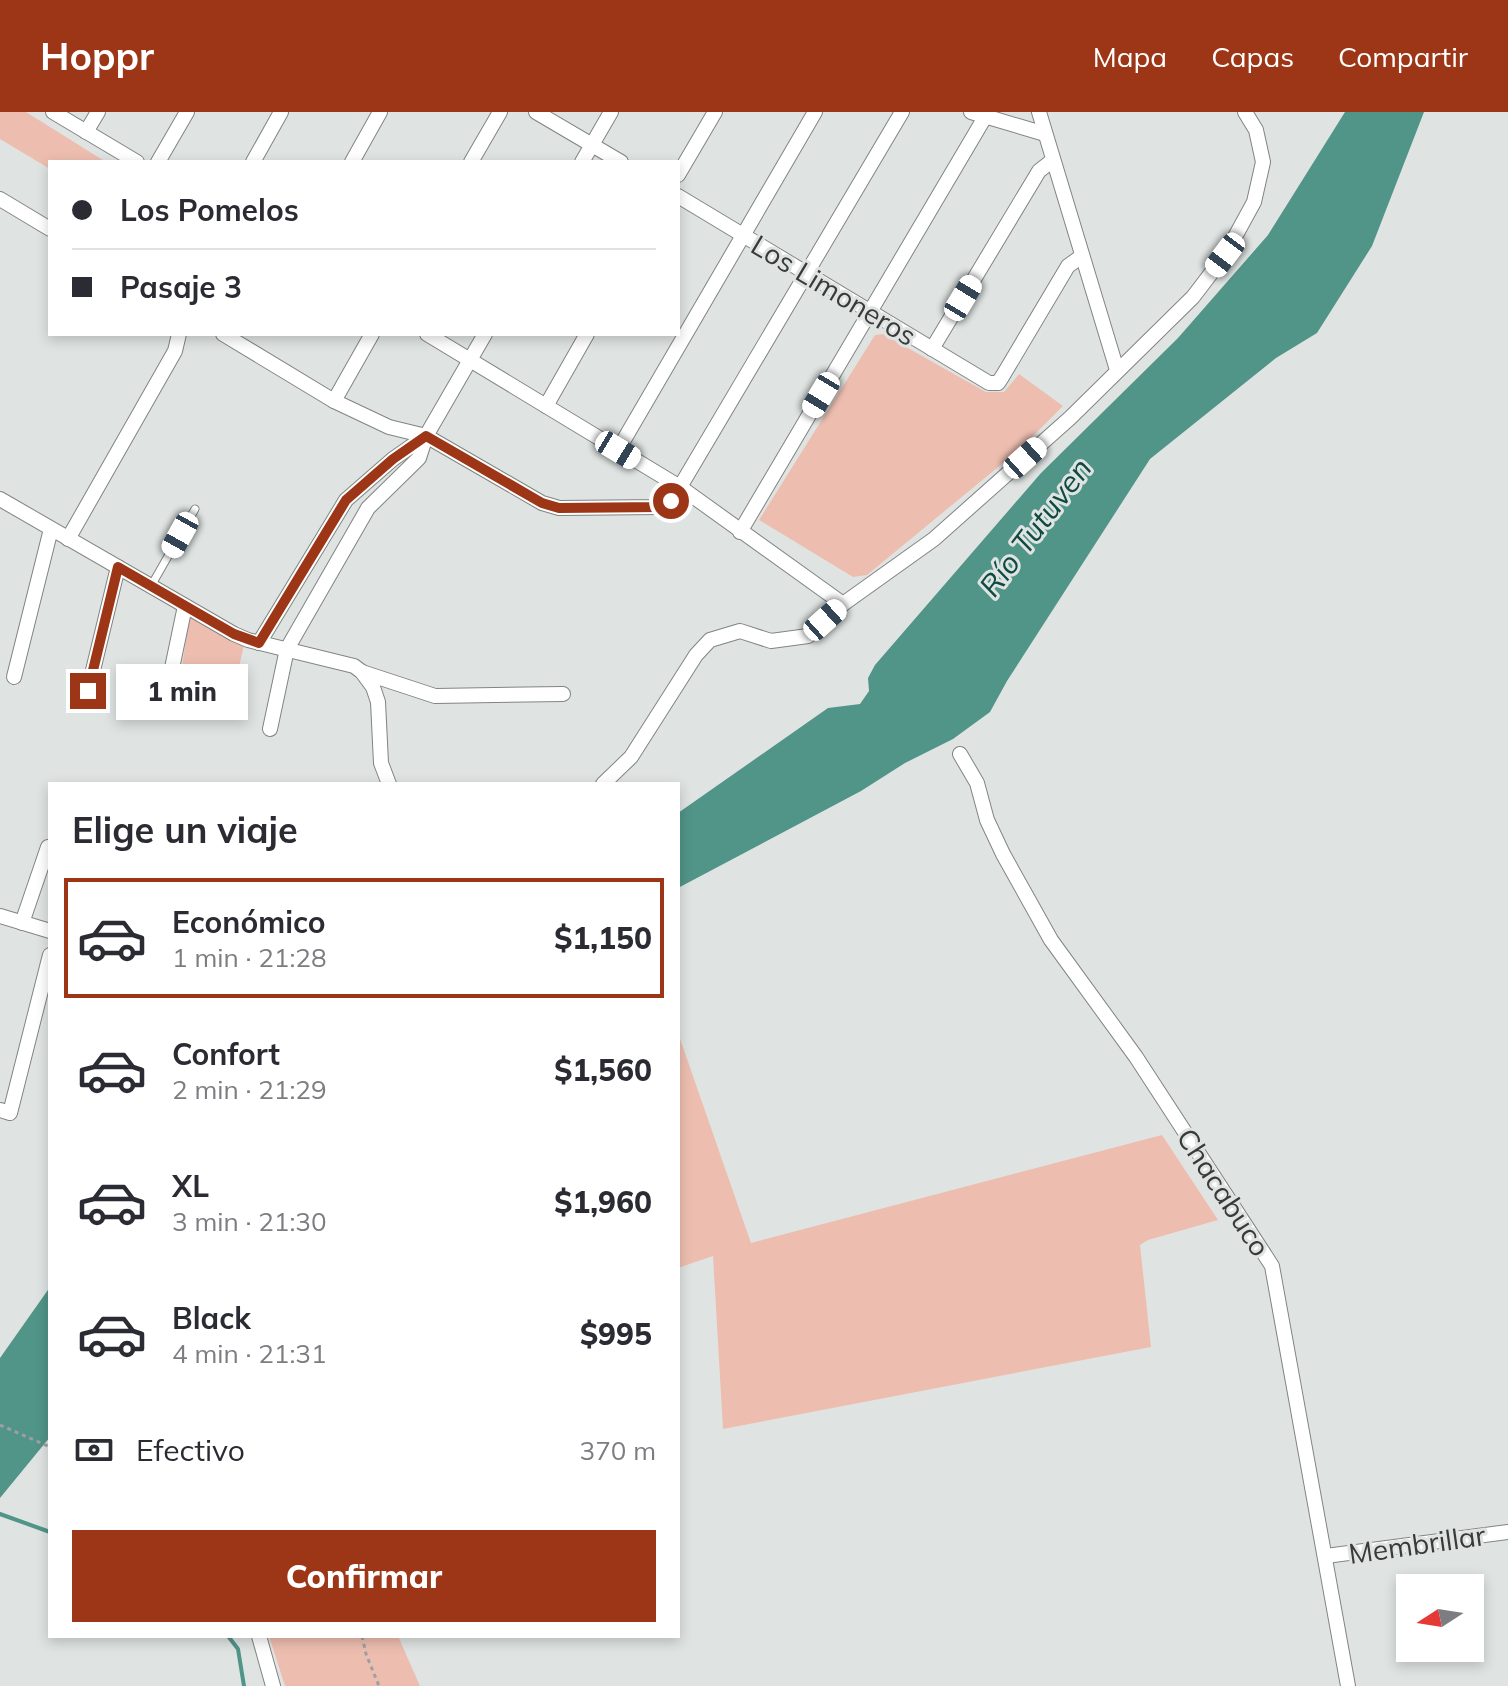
<!DOCTYPE html>
<html lang="es">
<head>
<meta charset="utf-8">
<style>
	:root { --surface:#fff; --page:#f2f2f3; --text:#2b2b33; --muted:#7c7c81; --line:#e1e1e2; --accent:#9d3616 }
	body { margin:0; font-family:Mulish,sans-serif; background:var(--page); color:var(--text); height:100vh; display:flex; flex-direction:column; font-size:30px; white-space:nowrap }
	* { box-sizing:border-box; margin:0 }
	p { font-size:26px; color:var(--muted) }
	.icon { flex:none; width:44px; height:44px; fill:none; stroke:currentColor; stroke-width:2; stroke-linecap:round; stroke-linejoin:round }
	.map { position:relative; flex:1; overflow:hidden }
	.details { position:absolute; left:48px; top:670px; width:632px; height:856px; display:flex; flex-direction:column; background:var(--surface); border-radius:0px; box-shadow:0 4px 12px #0003 }
	.details>* { flex:none }
	.hud { position:absolute; left:48px; top:48px; width:632px; height:176px; border-radius:0px; box-shadow:0 4px 12px #0003; display:grid; align-content:center; height:176px; padding:0 24px; background:var(--surface) }
	.needle { width:52px; rotate:258deg }
	.fabs { position:absolute; left:1396px; top:1462px; display:grid; gap:16px }
	.fabs a { display:grid; place-items:center; width:88px; height:88px; border-radius:0px; background:var(--surface); box-shadow:0 4px 12px #0003; font-size:40px }
	.end { position:absolute; width:36px; height:36px; margin:-18px; border:10px solid #9d3616; background:#fff; box-shadow:0 0 0 4px #fff }
	.from { border-radius:50% }
	.bubble { position:absolute; height:56px; border-radius:0px; background:var(--surface); box-shadow:0 4px 12px #0003; font-size:26px; font-weight:800; line-height:56px; text-align:center }
	.car { position:absolute; width:24px; height:48px; margin:-24px -12px; border-radius:10px; box-shadow:0 0 6px 2px #0007; background:linear-gradient(#fff 24%,#345 0 40%,#fff 0 76%,#345 0 86%,#fff 0) }
	.hud b { display:flex; align-items:center; gap:28px; height:76px; font-size:30px }
	.hud b+b { border-top:2px solid var(--line) }
	.hud i { width:20px; height:20px; background:var(--text) }
	ul { padding:0; list-style:none }
	li { display:flex; align-items:center; gap:24px; height:120px; margin:0 16px 12px; padding:0 8px; border:4px solid transparent; border-radius:0px }
	li div { flex:1 }
	li b { display:block; font-size:30px }
	li em { font-style:normal; font-weight:800 }
	li.current { border-color:var(--accent) }
	li>.icon { width:72px; height:72px; stroke-width:1.5 }
	h2 { padding:0 24px; font-size:36px; line-height:96px }
	.pay { display:flex; align-items:center; gap:20px; height:88px; padding:0 24px; font-size:30px }
	.pay p { margin-inline-start:auto }
	.cta { display:flex; gap:16px; margin-top:auto; padding:16px 24px }
	.cta a { flex:1; height:92px; border-radius:0px; background:var(--accent); color:#fff; font-size:32px; font-weight:800; line-height:92px; text-align:center }
	header { display:flex; align-items:center; gap:48px; box-sizing:border-box; height:112px; padding:0 40px; background:var(--accent); color:#fff }
	header strong { font-size:38px }
	nav { display:flex; gap:44px; margin-inline-start:auto; font-size:28px }
	.map>svg:first-child { display:block }
	.green { fill:#edbeb0 }
	.water { fill:#519488 }
	.lines { fill:none; stroke-linecap:round; stroke-linejoin:round }
	.stream { stroke:#519488; stroke-width:4 }
	.service-casing { stroke:#808483; stroke-width:9 }
	.minor-casing { stroke:#808483; stroke-width:16 }
	.path { stroke:#9da0a0; stroke-width:3; stroke-dasharray:4 4; stroke-linecap:butt }
	.service { stroke:#fff; stroke-width:7 }
	.minor { stroke:#fff; stroke-width:14 }
	.route { stroke:#9d3616; stroke-width:10 }
	.labels { text-anchor:middle; dominant-baseline:central; stroke-width:6; stroke-linejoin:round; paint-order:stroke }
	.street-label { font-size:28px; fill:#393a3a; stroke:#dfe4e3 }
	.water-label { font-size:30px; font-style:italic; fill:#0e4a42; stroke:#dfe4e3 }
</style>
</head>
<body>
<header>
<strong>Hoppr</strong>
<nav><a>Mapa</a><a>Capas</a><a>Compartir</a></nav>
</header>
<div class="map">
<svg width="1508" height="1574" viewBox="0 0 1508 1574">
	<rect width="100%" height="100%" fill="#dfe4e3"/>
	<g class="green">
		<path d="M0,0h26l80,50h-56v7l-50,-30z"/>
		<path d="M883,222l103,58h18l15,-18 44,32 -43,43 -153,126 -14,2 -94,-57 116,-185z"/>
		<path d="M190,503l54,30 -16,70 -52,-12z"/>
		<path d="M678,921l73,210 411,-108 56,85 -70,20 -8,5 11,102 -428,82 -10,-173 -35,12z"/>
		<path d="M269,1524h129l22,50h-135z"/>
	</g>
	<g class="water">
		<path d="M1345,0h79l-52,134 -55,87 -41,25 -126,101 -143,222 -17,31 -37,27 -48,24 -44,28 -183,97v-75l150,-105 32,-4 9,-13 -1,-13 7,-13 166,-192 137,-135 90,-103z"/>
		<path d="M50,1175v150l-50,61v-140z"/>
	</g>
	<g class="lines">
		<g class="stream">
			<path d="M0,1402l50,18"/>
			<path d="M228,1524l10,13 6,37"/>
		</g>
		<g class="service-casing">
			<path id="service" d="M151,474l44,-77"/>
		</g>
		<g class="minor-casing">
			<g id="minor">
				<path d="M53,0l84,50"/>
				<path d="M536,0l85,50"/>
				<path d="M971,0l74,22"/>
				<path d="M1039,0l78,258"/>
				<path d="M86,20l12,-20"/>
				<path d="M158,50l29,-50"/>
				<path d="M253,50l28,-50"/>
				<path d="M352,50l28,-50"/>
				<path d="M471,50l29,-50"/>
				<path d="M582,50l29,-50"/>
				<path d="M678,63l37,-63"/>
				<path d="M678,84l311,187h9l4,-6 66,-111 14,-10"/>
				<path d="M0,87l50,30"/>
				<path d="M223,222l111,67 55,26 37,9 116,67 17,5 101,-1 11,-6 9,-14 222,-375"/>
				<path d="M427,222l253,153 163,117"/>
				<path d="M932,237l107,-178 14,-11"/>
				<path d="M334,289l38,-67"/>
				<path d="M546,294l41,-72"/>
				<path d="M618,338l197,-338"/>
				<path d="M0,387l234,135 14,6 106,26 8,6 11,15 5,15 3,61 8,21"/>
				<path d="M740,420l245,-415"/>
				<path d="M68,427l107,-188 4,-17"/>
				<path d="M259,531l87,-143 47,-41 33,-23"/>
				<path d="M362,560l73,24 128,-2"/>
				<path d="M14,565l37,-148"/>
				<path d="M88,579l30,-124"/>
				<path d="M167,580l18,-86"/>
				<path d="M270,617l17,-80 81,-141 51,-50 7,-22 59,-102"/>
				<path d="M960,642l17,29 10,37 16,34 48,86 85,117 136,209 76,420"/>
				<path d="M603,672l28,-27 65,-102 14,-15 30,-9 31,10 37,-5 35,-32 91,-65 136,-121 123,-121 32,-42 29,-53 9,-40 -7,-32 -11,-18"/>
				<path d="M0,804l50,15"/>
				<path d="M22,811l26,-76"/>
				<path d="M0,998l10,3 40,-158"/>
				<path d="M1326,1444l182,-24"/>
				<path d="M259,1524l14,50"/>
			</g>
		</g>
		<g class="path">
			<path d="M0,1313l50,22"/>
			<path d="M362,1524l4,18 13,32"/>
		</g>
		<use href="#service" class="service"/>
		<use href="#minor" class="minor"/>
	</g>
	<g class="lines">
		<path class="route" d="M88,579l30,-124 116,67 25,9 87,-143 47,-41 33,-23 116,67 17,5 101,-1 11,-6"/>
	</g>
	<g class="labels">
		<g class="street-label">
			<text transform="translate(834 178) rotate(31)">Los Limoneros</text>
			<text transform="translate(1224 1080) rotate(57)">Chacabuco</text>
			<text transform="translate(1417 1432) rotate(-8)">Membrillar</text>
		</g>
		<g class="water-label">
			<text transform="translate(1035 415) rotate(-53)">Río Tutuven</text>
		</g>
	</g>
</svg>
<div class="fabs">
<a><svg class="needle" viewBox="-14 -14 28 28"><path d="M0-13l5 13h-10z" fill="#e53935"/><path d="M0 13l5-13h-10z" fill="#7c7c81"/></svg></a>
</div>
<i class="end from" style="left:671px;top:389px"></i>
<i class="end" style="left:88px;top:579px"></i>
<div class="bubble" style="left:116px;top:552px;width:132px">1 min</div>
<i class="car" style="left:1225px;top:143px;rotate:217deg"></i>
<i class="car" style="left:963px;top:186px;rotate:31deg"></i>
<i class="car" style="left:821px;top:283px;rotate:211deg"></i>
<i class="car" style="left:618px;top:338px;rotate:121deg"></i>
<i class="car" style="left:1025px;top:346px;rotate:48deg"></i>
<i class="car" style="left:180px;top:423px;rotate:209deg"></i>
<i class="car" style="left:825px;top:508px;rotate:48deg"></i>
<div class="hud">
<b><i class="from"></i>Los Pomelos</b>
<b><i></i>Pasaje 3</b>
</div>
<section class="details">
<h2>Elige un viaje</h2>
<ul>
<li class="current"><svg class="icon" aria-label="car" viewBox="0 0 24 24"><path d="M5 17H2v-5l4-1 3-4h7l3 4 3 1v5h-3M9 17h6M6 11h13"/><circle cx="7" cy="17" r="2"/><circle cx="17" cy="17" r="2"/></svg><div><b>Económico</b><p>1 min · 21:28</p></div><em>$1,150</em></li>
<li><svg class="icon" aria-label="car" viewBox="0 0 24 24"><path d="M5 17H2v-5l4-1 3-4h7l3 4 3 1v5h-3M9 17h6M6 11h13"/><circle cx="7" cy="17" r="2"/><circle cx="17" cy="17" r="2"/></svg><div><b>Confort</b><p>2 min · 21:29</p></div><em>$1,560</em></li>
<li><svg class="icon" aria-label="car" viewBox="0 0 24 24"><path d="M5 17H2v-5l4-1 3-4h7l3 4 3 1v5h-3M9 17h6M6 11h13"/><circle cx="7" cy="17" r="2"/><circle cx="17" cy="17" r="2"/></svg><div><b>XL</b><p>3 min · 21:30</p></div><em>$1,960</em></li>
<li><svg class="icon" aria-label="car" viewBox="0 0 24 24"><path d="M5 17H2v-5l4-1 3-4h7l3 4 3 1v5h-3M9 17h6M6 11h13"/><circle cx="7" cy="17" r="2"/><circle cx="17" cy="17" r="2"/></svg><div><b>Black</b><p>4 min · 21:31</p></div><em>$995</em></li>
</ul>
<div class="pay"><svg class="icon" aria-label="cash" viewBox="0 0 24 24"><path d="M3 7h18v10H3z"/><circle cx="12" cy="12" r="2"/></svg>Efectivo<p>370 m</p></div>
<div class="cta"><a>Confirmar</a></div>
</section>
</div>
</body>
</html>
